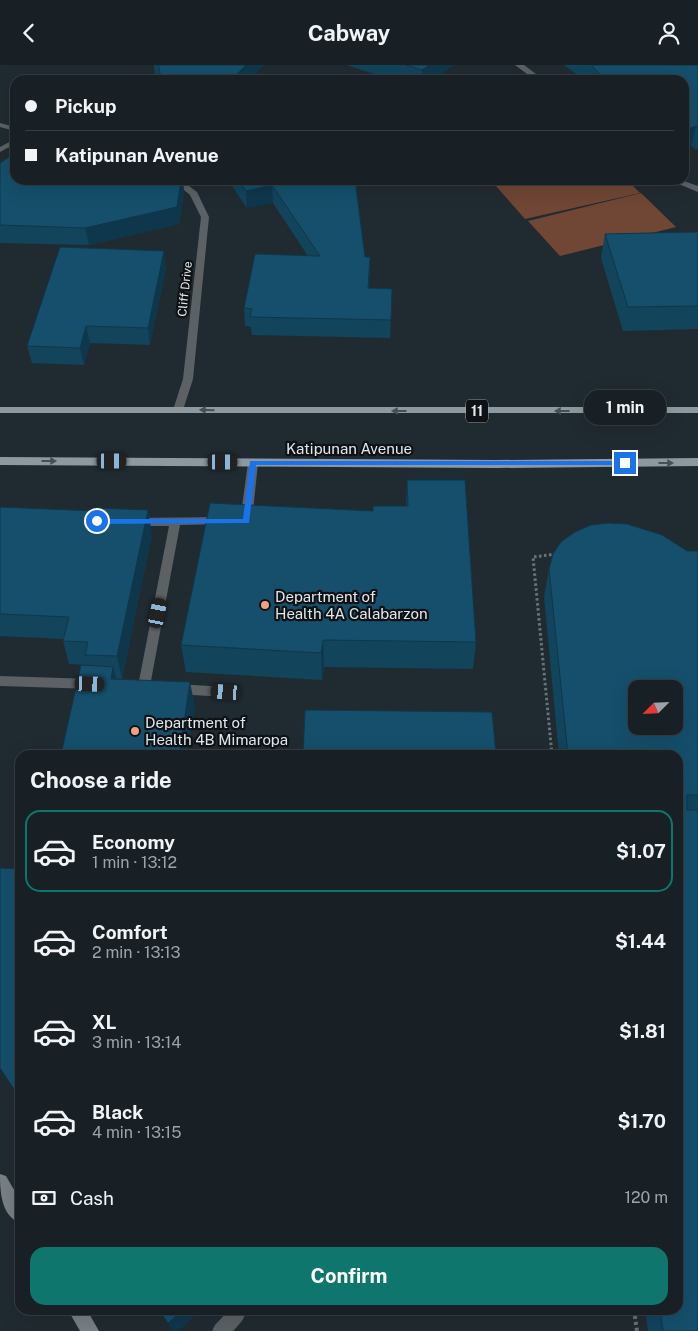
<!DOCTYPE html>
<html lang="en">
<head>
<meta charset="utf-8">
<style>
	:root { --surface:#182025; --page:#252d32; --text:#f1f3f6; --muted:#9fa3a7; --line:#363e42; --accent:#0f766e }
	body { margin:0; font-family:"Public Sans",sans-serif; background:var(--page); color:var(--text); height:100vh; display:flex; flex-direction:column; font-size:19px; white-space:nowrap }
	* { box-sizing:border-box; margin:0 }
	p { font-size:16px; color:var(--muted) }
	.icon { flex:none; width:28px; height:28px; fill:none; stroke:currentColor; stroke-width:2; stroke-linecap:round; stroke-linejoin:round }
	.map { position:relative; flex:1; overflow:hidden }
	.drawer { position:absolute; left:15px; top:685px; width:668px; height:565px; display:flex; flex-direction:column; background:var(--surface); border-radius:15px; box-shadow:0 5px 20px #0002,0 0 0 1px var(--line) }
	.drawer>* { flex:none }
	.guide { position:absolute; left:10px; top:10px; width:679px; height:110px; border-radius:15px; box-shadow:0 5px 20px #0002,0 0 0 1px var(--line); display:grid; align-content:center; height:110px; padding:0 15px; background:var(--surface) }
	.needle { width:32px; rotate:246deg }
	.controls { position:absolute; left:628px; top:615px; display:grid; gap:10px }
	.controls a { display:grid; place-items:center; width:55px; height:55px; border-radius:10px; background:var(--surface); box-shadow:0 5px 20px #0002,0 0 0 1px var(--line); font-size:25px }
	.end { position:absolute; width:22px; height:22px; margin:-11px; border:6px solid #1a73e8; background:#fff; box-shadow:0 0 0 2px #fff }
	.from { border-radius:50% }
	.bubble { position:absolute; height:35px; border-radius:15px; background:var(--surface); box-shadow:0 5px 20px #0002,0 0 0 1px var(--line); font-size:16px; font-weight:700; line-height:35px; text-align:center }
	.car { position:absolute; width:15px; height:30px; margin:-15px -8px; border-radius:6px; box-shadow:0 0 4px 1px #0007; background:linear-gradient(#222 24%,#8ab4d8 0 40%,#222 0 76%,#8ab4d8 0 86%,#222 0) }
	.guide b { display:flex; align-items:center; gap:18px; height:48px; font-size:19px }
	.guide b+b { border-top:1px solid var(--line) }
	.guide i { width:12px; height:12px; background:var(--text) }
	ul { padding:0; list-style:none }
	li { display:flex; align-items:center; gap:15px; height:82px; margin:0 10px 8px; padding:0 5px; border:2px solid transparent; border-radius:15px }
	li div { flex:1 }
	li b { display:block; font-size:19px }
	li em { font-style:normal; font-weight:700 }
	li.on { border-color:var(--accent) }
	li>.icon { width:45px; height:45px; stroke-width:1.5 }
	h2 { padding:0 15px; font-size:22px; line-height:60px }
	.pay { display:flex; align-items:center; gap:12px; height:55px; padding:0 15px; font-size:19px }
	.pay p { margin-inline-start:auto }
	.action { display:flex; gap:10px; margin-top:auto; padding:10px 15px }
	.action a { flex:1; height:58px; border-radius:15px; background:var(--accent); color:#fff; font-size:20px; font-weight:700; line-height:58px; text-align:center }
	header { display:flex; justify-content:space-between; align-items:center; height:65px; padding:0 15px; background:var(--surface); font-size:22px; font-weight:700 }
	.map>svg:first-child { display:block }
	.green { fill:#704635 }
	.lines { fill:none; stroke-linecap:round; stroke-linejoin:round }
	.path-far1 { stroke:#6a7378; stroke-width:3; stroke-dasharray:2.5 2.5; stroke-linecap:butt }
	.path { stroke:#6a7378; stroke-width:4; stroke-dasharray:3 3; stroke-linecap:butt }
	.lane { fill:#5c6164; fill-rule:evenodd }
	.street { fill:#5c6164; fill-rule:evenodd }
	.secondary { fill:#788085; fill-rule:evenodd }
	.primary { fill:#8e999f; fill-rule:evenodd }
	.wall { fill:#12445c }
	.shaded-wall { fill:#0f374b }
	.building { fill:#154f6b; stroke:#0f374b; fill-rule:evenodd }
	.oneway { fill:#484f53 }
	.route { fill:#1a73e8 }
	.poi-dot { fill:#f2a07f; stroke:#0e1215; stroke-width:2 }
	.labels { text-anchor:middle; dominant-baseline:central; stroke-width:4.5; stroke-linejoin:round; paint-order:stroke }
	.far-street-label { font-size:12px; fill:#e1e8ec; stroke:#0e1215 }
	.shield { fill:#0e1215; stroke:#a2a8ac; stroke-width:1 }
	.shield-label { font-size:14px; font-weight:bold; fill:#e1e8ec }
	.street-label { font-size:15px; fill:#e1e8ec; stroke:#0e1215 }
	.poi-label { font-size:15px; fill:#e1e8ec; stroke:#0e1215; text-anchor:start }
</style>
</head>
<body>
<header><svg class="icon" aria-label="back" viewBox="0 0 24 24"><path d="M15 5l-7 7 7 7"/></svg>Cabway<svg class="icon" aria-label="person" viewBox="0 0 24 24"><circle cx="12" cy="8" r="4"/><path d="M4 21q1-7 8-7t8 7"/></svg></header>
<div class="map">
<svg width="698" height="1266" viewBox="0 0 698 1266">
	<rect width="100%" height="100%" fill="#202b31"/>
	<g class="green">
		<path d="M523,115h104l13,13 -115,26 -29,-33z"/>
		<path d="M641,128l35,34 -116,29 -32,-35z"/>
	</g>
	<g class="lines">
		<path class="path-far1" d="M552,690l-19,-198 23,-3"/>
		<path class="path" d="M634,1245l3,21"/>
		<g class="lane">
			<path d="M253,394l5,4 -6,58 -6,4 -6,-4 8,-58z"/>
			<path d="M223,452l4,1 2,3 -2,3 -47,1 -30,161 -2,3h-8l-2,-3 31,-160h-36l-6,-4 6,-4z"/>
			<path d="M0,611l93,3 4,2 2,3 -2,3 -4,2 -93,-3z"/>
			<path d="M176,619l50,3 4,1 2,4 -2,4 -4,1 -50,-3 -4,-2 -2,-3 2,-3z"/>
			<path d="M229,1245h14l2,5 -3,6 -9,10h-21l3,-6z"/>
		</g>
		<g class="street">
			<path d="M515,0h9l20,15h-9z"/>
			<path d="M0,58l15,4v4l-15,-4z"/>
			<path d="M15,74v5l-15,8v-5z"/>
			<path d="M172,115h9l16,12 12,25 -16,162 -10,31 -5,3 -5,-3 10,-31 18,-162 -11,-22z"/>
			<path d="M669,115h12l17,6v6z"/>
		</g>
		<g class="secondary">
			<path d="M0,1109l6,2 14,24v23c-19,-7 -20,-32 -20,-49z"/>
			<path d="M68,1245h19l12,21h-19z"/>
		</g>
		<g class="primary">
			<rect x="0" y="342" width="698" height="6"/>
			<path d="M0,392l497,3 201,-2v8l-201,2 -497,-3z"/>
		</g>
	</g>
	<g class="wall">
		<path d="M154,0h110l-15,15h-91l-3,-4z"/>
		<path d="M347,0h106l-19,15h-42z"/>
		<path d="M564,0h134v84l-2,1 -5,-4 -7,2v-68h-100z"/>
		<path d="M0,98l15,17h168l1,13 -5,31 -90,21 -89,-2z"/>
		<path d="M228,115h148l-20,3 9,74h5l-1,31 23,1 -2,49 -138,-3 -1,-8 -6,-1 -1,-18 64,-52 -35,-53 -26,5z"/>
		<path d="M698,167v97l-75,2 -22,-73 4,-24z"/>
		<path d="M166,203l-16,77 -60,-2 -6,22 -52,-2 -5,-17z"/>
		<path d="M407,415l69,162 -3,27 -149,-2 -2,13 -136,-8 -5,-27 192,-134 33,-5z"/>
		<path d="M0,442l152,27 -30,145 -6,-1 79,29 -8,48h-126l27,-89v-1l-19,-1 -6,-23v-2l-63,-3z"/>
		<path d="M687,486h11v780h-50l-3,-21h33v-555h-119l-15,-158 5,-28z"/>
	</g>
	<g class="shaded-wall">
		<path d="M246,0h18l-15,15h-18z"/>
		<path d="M429,0h24l-19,15h-12v-10z"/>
		<path d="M696,61l-5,20 -7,2v-14l1,-4z"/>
		<path d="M181,115h2l1,13 -5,31 -90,21 -4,-17z"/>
		<path d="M353,115h23l-23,4z"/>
		<path d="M272,120l1,18 -26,5 -1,-17z"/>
		<path d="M164,186l2,17 -16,77 -2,-17z"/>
		<path d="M370,192v18l-2,31v-18z"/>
		<path d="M86,261l4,17 -6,22 -4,-17z"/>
		<path d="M148,445l4,24 -30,145 -5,-23z"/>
		<path d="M323,575l1,27 -2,13 -1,-27z"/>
		<path d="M113,602l7,25 -9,-13z"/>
		<path d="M190,617l5,25 -8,48h-8z"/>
		<path d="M183,1245h19l-24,21h-5l-5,-8z"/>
	</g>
	<g class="building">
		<path d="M157,0h89l-15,15h-70l-2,-13z"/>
		<path d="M406,0h23l-7,5z"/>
		<path d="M591,0h107v63l-2,-2 -11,4 -1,-1v-49h-78z"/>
		<path d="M114,9l6,6h-15z"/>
		<path d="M15,88v27h166l-4,27 -92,21 -85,-3v-62z"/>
		<path d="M238,115h117l10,77h5l-2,31 24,1 -1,31 -141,-3 2,-8 -8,-1 11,-54 65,2 -48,-71 -26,6z"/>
		<path d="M698,167v74l-70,1 -23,-73z"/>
		<path d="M60,182l104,4 -16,77 -62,-2 -6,22 -53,-2z"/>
		<path d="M407,415h58l11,162 -153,-2 -2,13 -140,-8 29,-142 163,8v-5h35z"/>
		<path d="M0,442l95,4 1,-3 52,2 -31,146 -32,-1 3,-13 -25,-1 6,-24 -69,-3z"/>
		<path d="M609,458l18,1 35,11 25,16h11v244h-11v15h11v521h-35l-3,-21h18v-555h-110l-19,-186 4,-15 8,-12 14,-10 16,-7zM636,624h38v37h-38z"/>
		<path d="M81,600l32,2 -2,12 79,3 -11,73h-118z"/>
		<path d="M305,645l187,2 4,43h-193z"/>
		<path d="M0,803l20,1v229l-20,-30z"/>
		<path d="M159,1245h24l-15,13z"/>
	</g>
	<defs><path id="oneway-solid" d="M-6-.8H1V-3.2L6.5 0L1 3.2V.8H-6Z" transform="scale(1.25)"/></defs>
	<g class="oneway">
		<use href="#oneway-solid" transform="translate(207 345) rotate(-179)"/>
		<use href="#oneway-solid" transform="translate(399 346) rotate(180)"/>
		<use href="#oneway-solid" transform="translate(562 346) rotate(180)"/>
		<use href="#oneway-solid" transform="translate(49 396)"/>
		<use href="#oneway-solid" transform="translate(666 398)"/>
	</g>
	<path class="route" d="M250,396h375l3,2 -3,2h-369l-7,58 -152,1 -3,-3 3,-2h146z"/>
	<g class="poi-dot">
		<circle cx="265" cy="540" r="5"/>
		<circle cx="135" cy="666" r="5"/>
	</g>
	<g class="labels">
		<g class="far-street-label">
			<text transform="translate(185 224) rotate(-84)">Cliff Drive</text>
		</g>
		<rect class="shield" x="466" y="334.5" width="22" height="23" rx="4"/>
		<g class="shield-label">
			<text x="477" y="346">11</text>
		</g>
		<g class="street-label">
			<text x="349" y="383">Katipunan Avenue</text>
		</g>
		<g class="poi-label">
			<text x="275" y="531">Department of<tspan x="275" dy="17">Health 4A Calabarzon</tspan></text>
			<text x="145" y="657">Department of<tspan x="145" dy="17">Health 4B Mimaropa</tspan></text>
		</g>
	</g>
</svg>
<div class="controls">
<a><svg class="needle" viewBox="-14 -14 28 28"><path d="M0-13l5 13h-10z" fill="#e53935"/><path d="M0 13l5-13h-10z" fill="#9fa3a7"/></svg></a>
</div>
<i class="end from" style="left:97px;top:456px"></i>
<i class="end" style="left:625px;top:398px"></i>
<div class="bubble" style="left:584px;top:325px;width:82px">1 min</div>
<i class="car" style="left:112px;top:396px;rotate:90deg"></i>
<i class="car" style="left:223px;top:397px;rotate:90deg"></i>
<i class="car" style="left:158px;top:548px;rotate:11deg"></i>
<i class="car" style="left:90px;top:619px;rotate:92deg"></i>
<i class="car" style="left:226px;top:627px;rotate:274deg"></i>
<div class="guide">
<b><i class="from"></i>Pickup</b>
<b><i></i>Katipunan Avenue</b>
</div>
<section class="drawer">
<h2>Choose a ride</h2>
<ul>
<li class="on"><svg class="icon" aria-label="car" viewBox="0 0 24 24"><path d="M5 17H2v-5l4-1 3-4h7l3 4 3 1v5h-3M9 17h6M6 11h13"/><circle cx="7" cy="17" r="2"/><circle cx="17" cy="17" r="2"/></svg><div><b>Economy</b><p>1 min · 13:12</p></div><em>$1.07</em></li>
<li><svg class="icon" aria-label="car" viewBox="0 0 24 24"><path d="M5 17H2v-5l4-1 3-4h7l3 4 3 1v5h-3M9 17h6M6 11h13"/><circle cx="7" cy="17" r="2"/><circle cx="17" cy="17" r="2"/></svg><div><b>Comfort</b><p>2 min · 13:13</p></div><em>$1.44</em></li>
<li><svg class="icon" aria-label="car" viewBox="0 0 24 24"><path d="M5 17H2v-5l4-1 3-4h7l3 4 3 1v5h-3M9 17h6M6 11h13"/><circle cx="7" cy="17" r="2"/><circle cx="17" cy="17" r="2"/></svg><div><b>XL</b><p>3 min · 13:14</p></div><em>$1.81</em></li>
<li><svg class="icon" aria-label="car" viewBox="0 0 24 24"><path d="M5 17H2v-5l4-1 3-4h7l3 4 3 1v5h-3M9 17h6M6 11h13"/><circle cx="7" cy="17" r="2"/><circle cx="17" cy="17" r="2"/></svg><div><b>Black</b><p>4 min · 13:15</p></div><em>$1.70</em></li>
</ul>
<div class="pay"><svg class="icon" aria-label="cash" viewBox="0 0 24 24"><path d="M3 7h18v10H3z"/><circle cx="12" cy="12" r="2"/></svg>Cash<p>120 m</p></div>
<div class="action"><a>Confirm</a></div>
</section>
</div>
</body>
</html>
